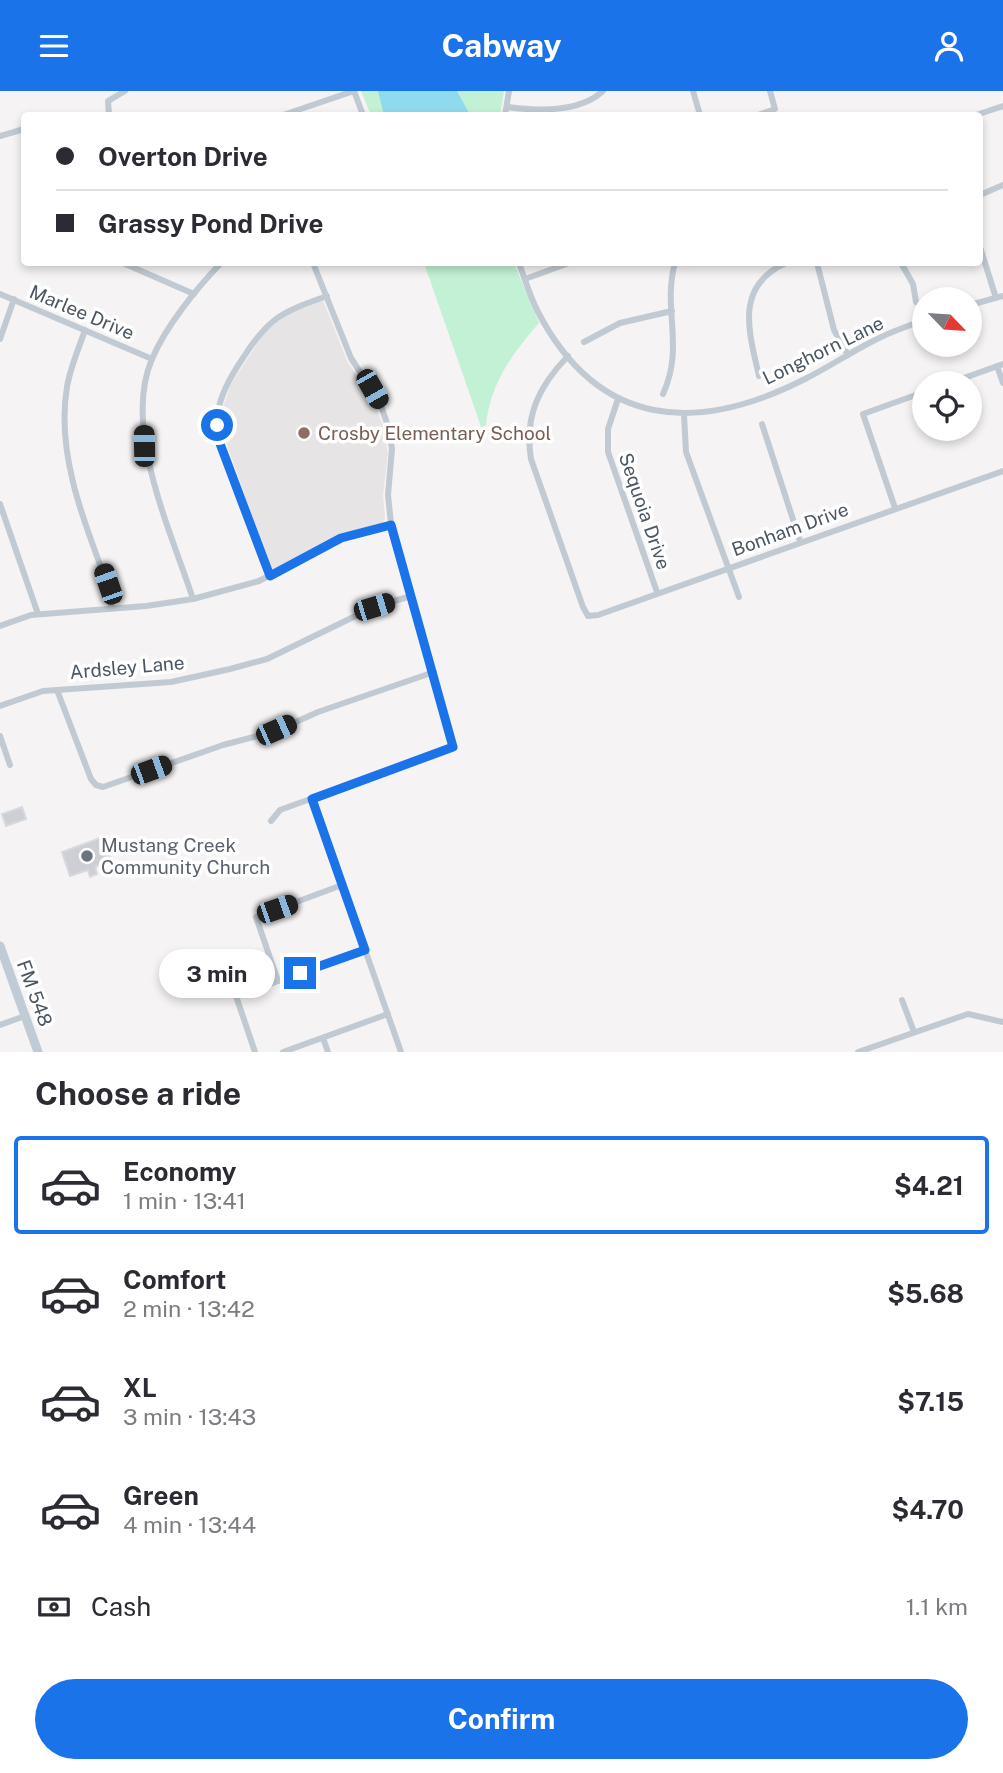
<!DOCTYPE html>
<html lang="en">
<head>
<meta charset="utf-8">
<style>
	:root { --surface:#fff; --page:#f7f7f7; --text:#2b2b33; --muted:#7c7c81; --line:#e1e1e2; --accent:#1a73e8 }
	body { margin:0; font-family:"Public Sans",sans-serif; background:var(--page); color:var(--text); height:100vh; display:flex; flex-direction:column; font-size:26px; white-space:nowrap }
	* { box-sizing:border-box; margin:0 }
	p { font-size:23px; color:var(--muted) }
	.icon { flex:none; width:38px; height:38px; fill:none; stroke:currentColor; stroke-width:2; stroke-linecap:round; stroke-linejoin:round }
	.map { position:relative; height:961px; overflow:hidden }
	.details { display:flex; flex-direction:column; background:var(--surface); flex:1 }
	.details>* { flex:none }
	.guide { position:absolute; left:21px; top:21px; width:962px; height:154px; border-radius:7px; box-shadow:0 4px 10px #0003; display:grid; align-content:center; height:154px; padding:0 35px; background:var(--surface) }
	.needle { width:46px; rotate:115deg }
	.tools { position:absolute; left:912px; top:196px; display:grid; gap:14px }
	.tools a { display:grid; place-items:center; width:70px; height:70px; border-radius:50%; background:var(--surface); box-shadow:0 4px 10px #0003; font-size:35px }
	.end { position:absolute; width:32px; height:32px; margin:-16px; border:9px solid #1a73e8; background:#fff; box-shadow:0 0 0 4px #fff }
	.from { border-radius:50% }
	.bubble { position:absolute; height:49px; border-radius:24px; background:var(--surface); box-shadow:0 4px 10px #0003; font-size:23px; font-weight:700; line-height:49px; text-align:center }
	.car { position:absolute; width:21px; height:42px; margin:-21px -10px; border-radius:9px; box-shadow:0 0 5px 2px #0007; background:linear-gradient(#222 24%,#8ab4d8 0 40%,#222 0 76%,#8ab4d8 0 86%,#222 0) }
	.guide b { display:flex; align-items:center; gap:24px; height:66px; font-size:26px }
	.guide b+b { border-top:2px solid var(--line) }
	.guide i { width:18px; height:18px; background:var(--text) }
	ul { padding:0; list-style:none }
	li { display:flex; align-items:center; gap:21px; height:98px; margin:0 14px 10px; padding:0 21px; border:4px solid transparent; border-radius:7px }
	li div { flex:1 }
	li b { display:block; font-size:26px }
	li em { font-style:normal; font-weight:700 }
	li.current { border-color:var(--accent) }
	li>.icon { width:63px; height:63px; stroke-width:1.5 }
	h2 { padding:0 35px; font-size:32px; line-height:84px }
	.pay { display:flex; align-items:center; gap:18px; height:77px; padding:0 35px; font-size:26px }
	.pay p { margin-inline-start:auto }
	.button { display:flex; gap:14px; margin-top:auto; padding:14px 35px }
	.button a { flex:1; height:80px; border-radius:42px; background:var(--accent); color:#fff; font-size:28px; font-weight:700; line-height:80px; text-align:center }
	header { display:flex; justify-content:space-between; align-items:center; height:91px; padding:0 35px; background:var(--accent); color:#fff; font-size:32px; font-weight:700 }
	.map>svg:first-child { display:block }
	.education { fill:#e6e4e5 }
	.green { fill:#c3f1d5 }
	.water { fill:#90daee }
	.building { fill:#cdcfd5; stroke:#d7d9de; stroke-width:2 }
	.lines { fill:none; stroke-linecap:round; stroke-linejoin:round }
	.street { stroke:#c1cad2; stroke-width:6 }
	.secondary { stroke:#c1cbd6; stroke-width:9 }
	.route { stroke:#1a73e8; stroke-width:9 }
	.education-dot { fill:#8d6e63; stroke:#fff; stroke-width:2.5 }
	.worship-dot { fill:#6b7280; stroke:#fff; stroke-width:2.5 }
	.labels { text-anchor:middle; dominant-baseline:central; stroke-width:7; stroke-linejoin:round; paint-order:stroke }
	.street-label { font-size:19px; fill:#4a5661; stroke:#fff }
	.education-label { font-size:19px; fill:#785e54; stroke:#fff; text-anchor:start }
	.worship-label { font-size:19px; fill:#5b616d; stroke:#fff; text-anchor:start }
</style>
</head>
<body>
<header><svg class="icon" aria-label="menu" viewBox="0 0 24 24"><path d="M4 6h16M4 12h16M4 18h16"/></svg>Cabway<svg class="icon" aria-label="person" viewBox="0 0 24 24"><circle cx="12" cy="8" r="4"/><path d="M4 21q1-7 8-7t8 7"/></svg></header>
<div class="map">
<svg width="1003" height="961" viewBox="0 0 1003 961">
	<rect width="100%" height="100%" fill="#f5f3f3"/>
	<path class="education" d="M323,209l24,61 25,37 10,25 6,29 -5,43 2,23 -3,5 -40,11 -70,37 -51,-143v-15l10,-29 37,-57 17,-12z"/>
	<g class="green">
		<path d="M361,0h143l-4,24h-129z"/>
		<path d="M424,172h90l25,60c-30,34 -53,67 -54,115z"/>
	</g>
	<path class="water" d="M378,0h79l13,24h-86z"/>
	<g class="building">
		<path d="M22,716l4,12 -20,7 -4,-12z"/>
		<path d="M103,746l9,24 -17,6 2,7 -7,3 -2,-7 -18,6 -8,-24z"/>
	</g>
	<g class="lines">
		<g class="street">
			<path d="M354,0l9,24"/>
			<path d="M693,0l7,24"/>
			<path d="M507,16c29,4 72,6 96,-16"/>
			<path d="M109,24l-1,-14 17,-10"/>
			<path d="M283,24l71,-24"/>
			<path d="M505,24l4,-24"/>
			<path d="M758,24l17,-6 -5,-18"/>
			<path d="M976,24l27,-9"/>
			<path d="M0,45l24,-7"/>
			<path d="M980,104l23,-10"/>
			<path d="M980,156l16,51"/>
			<path d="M123,172l71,31"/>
			<path d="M519,172c6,16 11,34 19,49 61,117 159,122 267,67 24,-12 46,-27 70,-39 15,-8 33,-14 49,-20"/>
			<path d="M817,172l17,67 14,25"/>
			<path d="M901,172l12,21 3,18"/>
			<path d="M525,188l44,-16"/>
			<path d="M0,203l152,65"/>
			<path d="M970,214l33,-9"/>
			<path d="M85,239c-6,18 -15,38 -18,57 -12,70 21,145 45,209l-1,12"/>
			<path d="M0,248l14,-40"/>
			<path d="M584,251l36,-19 52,-12"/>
			<path d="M568,265c-29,30 -44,60 -37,103l52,148 5,9 10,-1 405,-144"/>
			<path d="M997,275l6,17"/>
			<path d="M759,285c-10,-44 -25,-90 27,-113"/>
			<path d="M950,292l53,-19"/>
			<path d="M663,303c22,-48 -1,-85 12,-131"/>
			<path d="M618,308l-10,30v23l49,140"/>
			<path d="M684,324l2,37 53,145"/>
			<path d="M762,333l38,117"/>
			<path d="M0,413l38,110"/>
			<path d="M895,417l-32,-94 61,-22"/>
			<path d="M269,485c-12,-36 -56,-132 -51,-164 3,-20 14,-38 25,-54 26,-41 39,-46 84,-62"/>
			<path d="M193,508c-22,-68 -71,-171 -41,-240 14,-33 44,-70 69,-96"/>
			<path d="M0,535l31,-11 115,-9 47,-7 66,-18 82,-43 50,-13"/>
			<path d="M57,599l34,89 5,6 7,2 120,-42 53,-14 42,-19 116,-40"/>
			<path d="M0,615l43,-15 128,-9 59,-13 37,-10 107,-52 37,-11"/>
			<path d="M0,645l10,29"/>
			<path d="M312,708l89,253"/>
			<path d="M271,730l9,-11 173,-63 -61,-214 -4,-38 4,-46 -3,-20 -9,-26 -29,-45 -38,-95"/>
			<path d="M278,890l-22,-64 86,-32"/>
			<path d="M902,909l12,32"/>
			<path d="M0,934l25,-9"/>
			<path d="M323,947l5,14"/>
			<path d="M255,961l-19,-56 129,-46"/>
			<path d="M283,961l105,-38"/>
			<path d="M858,961l110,-38 35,8"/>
		</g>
		<path class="secondary" d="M0,855l38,106"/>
	</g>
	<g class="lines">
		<path class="route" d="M217,334l2,16 51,135 71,-38 50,-13 62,222 -141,52 53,151 -65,23"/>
	</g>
	<circle class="education-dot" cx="304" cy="342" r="7"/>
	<circle class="worship-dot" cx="87" cy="765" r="7"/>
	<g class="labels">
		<g class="street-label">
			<text transform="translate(82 221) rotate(23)">Marlee Drive</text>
			<text transform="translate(823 259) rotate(-26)">Longhorn Lane</text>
			<text transform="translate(645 420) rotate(71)">Sequoia Drive</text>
			<text transform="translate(790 438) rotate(-20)">Bonham Drive</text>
			<text transform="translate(127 576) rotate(-5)">Ardsley Lane</text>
			<text transform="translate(35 902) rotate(70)">FM 548</text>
		</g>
		<g class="education-label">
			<text x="318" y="342">Crosby Elementary School</text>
		</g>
		<g class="worship-label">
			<text x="101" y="754">Mustang Creek<tspan x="101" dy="22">Community Church</tspan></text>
		</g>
	</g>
</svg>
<div class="tools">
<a><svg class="needle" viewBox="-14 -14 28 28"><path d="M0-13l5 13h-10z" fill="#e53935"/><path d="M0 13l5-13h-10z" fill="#7c7c81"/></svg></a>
<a><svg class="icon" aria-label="locate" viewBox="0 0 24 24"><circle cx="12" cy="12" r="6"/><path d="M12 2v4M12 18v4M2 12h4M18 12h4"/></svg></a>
</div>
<i class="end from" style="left:217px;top:334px"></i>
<i class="end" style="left:300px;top:882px"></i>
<div class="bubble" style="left:159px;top:858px;width:116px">3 min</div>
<i class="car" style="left:372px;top:298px;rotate:150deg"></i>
<i class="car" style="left:144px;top:355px;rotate:359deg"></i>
<i class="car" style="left:108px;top:493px;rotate:341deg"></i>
<i class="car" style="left:374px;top:516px;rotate:73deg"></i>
<i class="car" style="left:276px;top:639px;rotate:66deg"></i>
<i class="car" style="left:151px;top:679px;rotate:70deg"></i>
<i class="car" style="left:277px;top:818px;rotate:71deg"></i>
<div class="guide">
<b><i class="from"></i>Overton Drive</b>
<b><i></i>Grassy Pond Drive</b>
</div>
</div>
<section class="details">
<h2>Choose a ride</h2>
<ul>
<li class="current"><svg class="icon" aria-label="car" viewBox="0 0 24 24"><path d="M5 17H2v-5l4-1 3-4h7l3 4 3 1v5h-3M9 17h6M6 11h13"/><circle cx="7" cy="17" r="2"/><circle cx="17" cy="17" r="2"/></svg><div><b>Economy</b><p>1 min · 13:41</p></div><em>$4.21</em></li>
<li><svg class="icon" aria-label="car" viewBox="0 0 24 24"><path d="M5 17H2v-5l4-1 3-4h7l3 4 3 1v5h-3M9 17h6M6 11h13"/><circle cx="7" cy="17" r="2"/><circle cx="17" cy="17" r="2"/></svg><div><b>Comfort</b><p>2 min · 13:42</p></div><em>$5.68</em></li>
<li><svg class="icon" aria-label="car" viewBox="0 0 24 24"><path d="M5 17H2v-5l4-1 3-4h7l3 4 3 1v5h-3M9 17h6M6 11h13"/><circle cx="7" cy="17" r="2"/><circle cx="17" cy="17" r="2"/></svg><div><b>XL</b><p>3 min · 13:43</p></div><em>$7.15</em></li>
<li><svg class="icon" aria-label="car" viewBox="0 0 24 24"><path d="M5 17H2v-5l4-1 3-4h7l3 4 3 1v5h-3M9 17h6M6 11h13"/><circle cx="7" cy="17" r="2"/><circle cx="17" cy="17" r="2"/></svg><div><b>Green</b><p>4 min · 13:44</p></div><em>$4.70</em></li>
</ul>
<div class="pay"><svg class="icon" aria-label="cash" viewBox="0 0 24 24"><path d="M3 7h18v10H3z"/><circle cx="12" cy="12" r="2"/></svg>Cash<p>1.1 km</p></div>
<div class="button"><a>Confirm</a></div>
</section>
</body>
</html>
